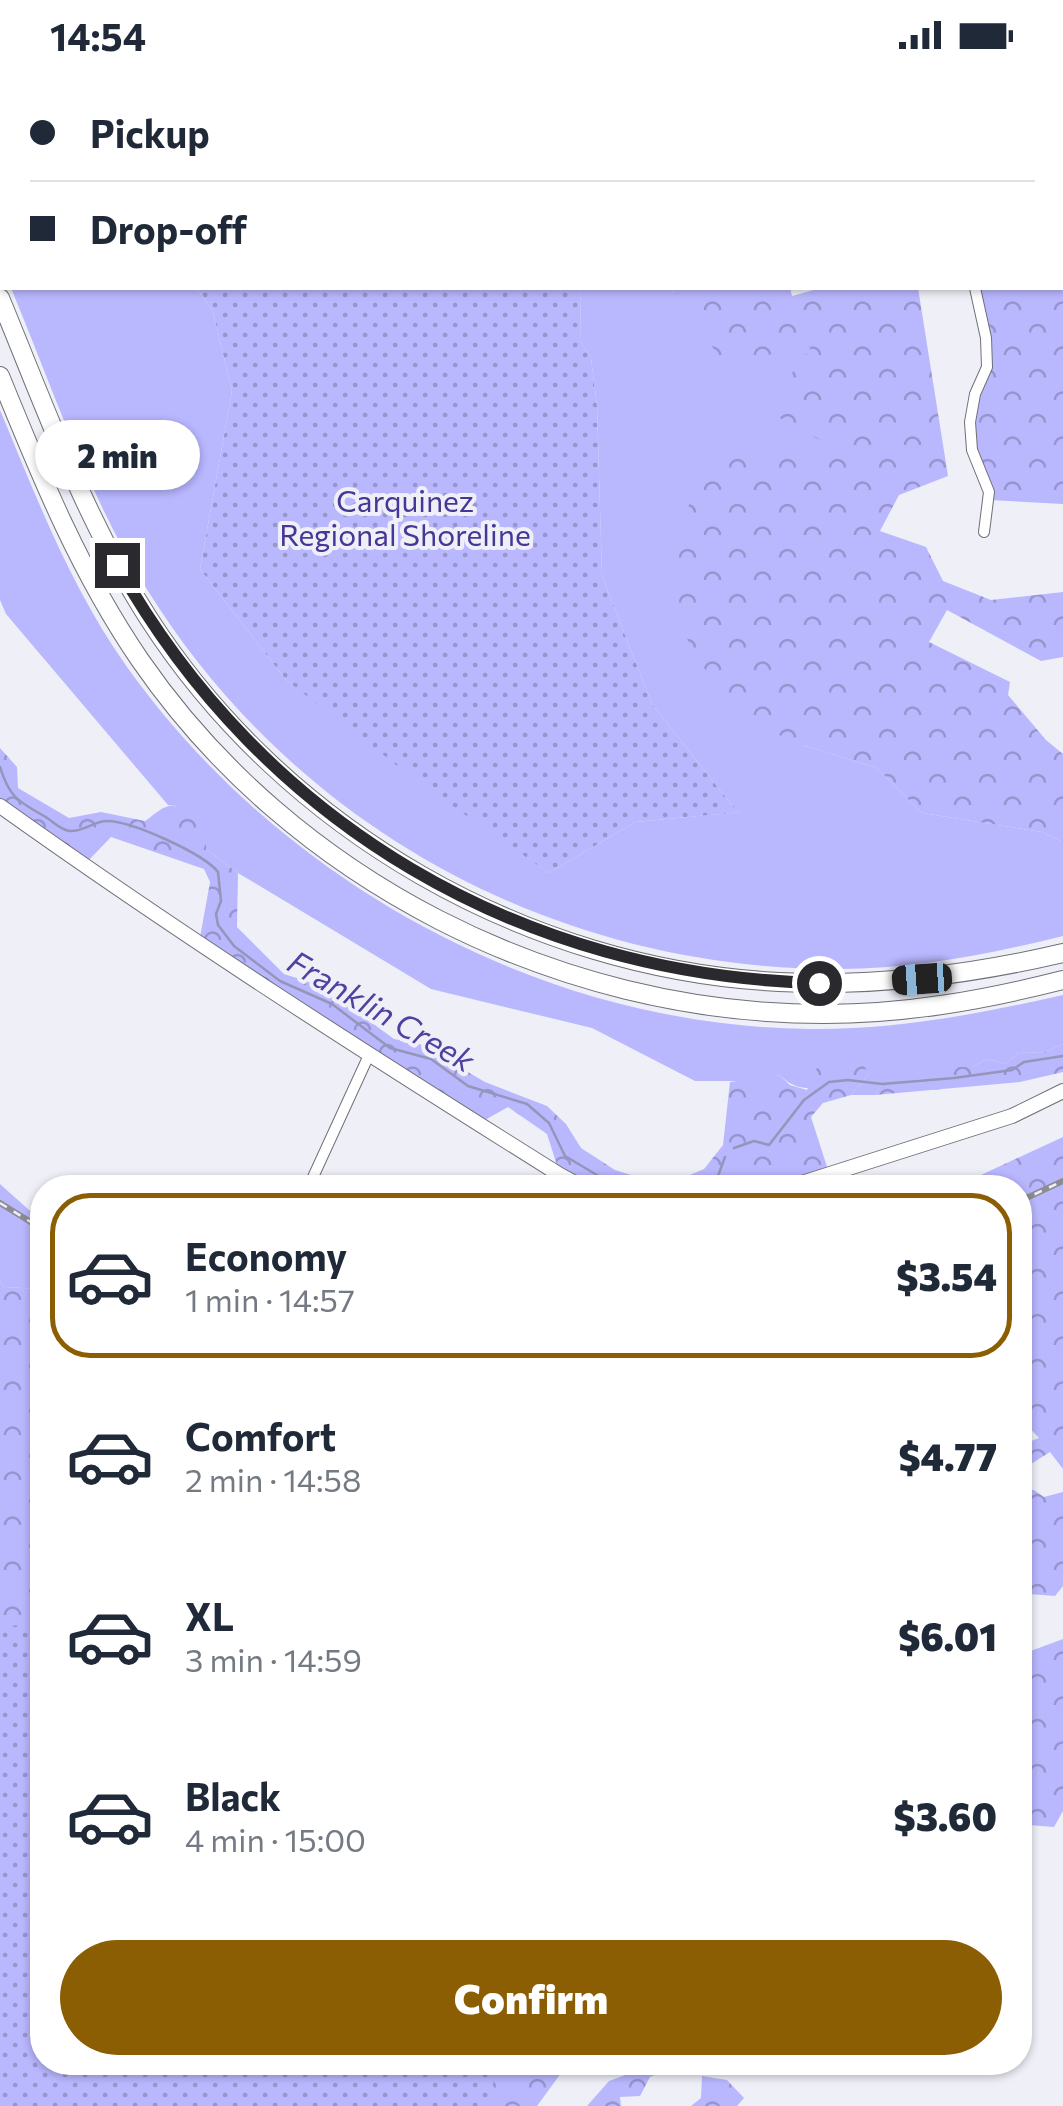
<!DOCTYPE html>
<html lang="en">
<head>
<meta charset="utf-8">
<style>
	:root { --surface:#fff; --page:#f2f2f3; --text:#1f2937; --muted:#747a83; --line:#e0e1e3; --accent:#8c5e04 }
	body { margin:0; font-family:Commissioner,sans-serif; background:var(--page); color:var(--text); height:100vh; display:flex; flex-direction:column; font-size:38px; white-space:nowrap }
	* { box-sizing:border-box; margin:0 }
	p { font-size:32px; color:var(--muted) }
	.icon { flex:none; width:55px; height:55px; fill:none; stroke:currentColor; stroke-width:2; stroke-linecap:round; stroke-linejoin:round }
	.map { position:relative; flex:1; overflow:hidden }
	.drawer { position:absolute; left:30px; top:1105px; width:1002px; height:900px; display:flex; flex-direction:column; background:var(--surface); border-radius:40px; box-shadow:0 2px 8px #0004 }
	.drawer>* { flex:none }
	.guide { position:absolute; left:0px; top:0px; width:1065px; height:220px; box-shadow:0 2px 8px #0004; display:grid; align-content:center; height:220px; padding:0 30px; background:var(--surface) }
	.end { position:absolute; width:45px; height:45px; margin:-22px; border:12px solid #2a2a2e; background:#fff; box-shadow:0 0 0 5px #fff }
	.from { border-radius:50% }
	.bubble { position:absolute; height:70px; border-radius:35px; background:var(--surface); box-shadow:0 2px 8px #0004; font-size:32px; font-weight:800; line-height:70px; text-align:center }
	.car { position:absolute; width:30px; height:60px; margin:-30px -15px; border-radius:12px; box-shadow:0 0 8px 2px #0007; background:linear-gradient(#222 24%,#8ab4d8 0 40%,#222 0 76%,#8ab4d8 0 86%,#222 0) }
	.guide b { display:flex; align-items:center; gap:35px; height:95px; font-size:38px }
	.guide b+b { border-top:2px solid var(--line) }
	.guide i { width:25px; height:25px; background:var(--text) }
	ul { padding:18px 0 0; list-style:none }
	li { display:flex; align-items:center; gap:30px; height:165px; margin:0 20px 15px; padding:0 10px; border:5px solid transparent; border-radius:40px }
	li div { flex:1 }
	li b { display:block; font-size:38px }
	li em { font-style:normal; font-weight:800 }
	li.current { border-color:var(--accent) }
	li>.icon { width:90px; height:90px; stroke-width:1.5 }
	.button { display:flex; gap:20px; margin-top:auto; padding:20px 30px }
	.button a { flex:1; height:115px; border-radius:60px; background:var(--accent); color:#fff; font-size:40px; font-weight:800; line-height:115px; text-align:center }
	.status { display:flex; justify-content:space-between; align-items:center; height:70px; padding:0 50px; background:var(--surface); direction:ltr }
	.status svg { height:28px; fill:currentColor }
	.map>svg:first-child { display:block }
	.grass { fill:#b9b7fe }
	.forest { fill:url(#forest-crowns) }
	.park { fill:url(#park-dots) }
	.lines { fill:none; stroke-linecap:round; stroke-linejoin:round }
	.stream { stroke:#9595ba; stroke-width:2.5 }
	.street-casing { stroke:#6f7077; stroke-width:12 }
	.secondary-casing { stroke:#6f7077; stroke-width:16 }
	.highway-casing { stroke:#6f7077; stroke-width:20 }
	.street { stroke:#fff; stroke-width:10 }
	.secondary { stroke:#fff; stroke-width:14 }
	.highway { stroke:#fff; stroke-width:18 }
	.rail-casing { stroke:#8c8c92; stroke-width:6 }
	.rail { stroke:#efeff8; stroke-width:2.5; stroke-dasharray:8; stroke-linecap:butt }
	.route { stroke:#2a2a2e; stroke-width:12 }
	.labels { text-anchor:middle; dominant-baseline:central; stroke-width:8; stroke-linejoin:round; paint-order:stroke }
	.park-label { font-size:30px; fill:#463796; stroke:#efeff8 }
	.water-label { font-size:32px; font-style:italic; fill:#4e41a0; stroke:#efeff8 }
</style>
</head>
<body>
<div class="status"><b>14:54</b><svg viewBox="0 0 49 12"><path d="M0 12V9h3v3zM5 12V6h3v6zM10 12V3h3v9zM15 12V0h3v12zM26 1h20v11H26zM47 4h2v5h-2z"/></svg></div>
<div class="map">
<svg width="1063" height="2036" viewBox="0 0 1063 2036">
	<defs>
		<pattern id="forest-crowns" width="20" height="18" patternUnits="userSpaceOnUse" patternTransform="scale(2.5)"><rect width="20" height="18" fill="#b9b7fe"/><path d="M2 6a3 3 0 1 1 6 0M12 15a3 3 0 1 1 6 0" fill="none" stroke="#9795ce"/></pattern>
		<pattern id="park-dots" width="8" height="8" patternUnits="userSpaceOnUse" patternTransform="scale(2.5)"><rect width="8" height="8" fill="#b9b7fe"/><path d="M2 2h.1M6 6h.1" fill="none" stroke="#9795ce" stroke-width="1.8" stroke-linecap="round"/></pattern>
	</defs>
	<rect width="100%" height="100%" fill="#efeff8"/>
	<g class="grass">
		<path d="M0,0h259l-257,2v195z"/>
		<path d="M11,218h186l16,24 19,79 -32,178 86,111 263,193 86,-51 106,-10 -10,-8 -79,-100 -50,-128 -5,-170 -6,-48 -11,-17 1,-53h94l-3,4 140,54 20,100 -29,299 74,23 45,45 120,19 21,10v94c-73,18 -148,33 -224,33 -280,1 -542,-139 -691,-378 -59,-93 -95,-202 -137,-303z"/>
		<path d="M0,340c37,89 71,178 127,257 154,216 415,359 682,362 87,1 170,-15 254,-34v49l-21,9 -23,-1 -13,12 -19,-5 -15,8h-29l-19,12 -42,5 -7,11h-24l18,-21 -9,-14 -12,20c-31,4 -43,18 -69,-5l-29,6h-55l-103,-53 -161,-39 -193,-116 -32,-24 -30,-43 -8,-1 -162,-191 -6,-14z"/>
		<path d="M0,1114l29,26 13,7v72l-38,-2 -4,-6z"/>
	</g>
	<g class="forest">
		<path d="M640,0h253l1,2h-257z"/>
		<path d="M1063,180v254l-73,-4 -18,-50 -2,-28 17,-55 -12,-79h87z"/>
		<path d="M675,218h115l2,8 29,-8h97l30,188 -49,19 -19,36 46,16 17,34 48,19 72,-8v65l-22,4 -94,-51 -18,32 81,40 -2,13 38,45 17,14v88l-21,-10 -120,-19 -45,-45 -74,-23 -71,-30 -66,-112 25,-107 53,-46 85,-5 -64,-35 46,-63 -87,16 -52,-71z"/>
		<path d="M0,678l17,19 1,21 51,30 32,-6 44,9c8,-5 19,-17 29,-15 17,3 34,27 32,43l32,24 -1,54 47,47 38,12 72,53 24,4 67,39 62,24 19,18 15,24 34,22 29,9 34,1 26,-11 19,-24 7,-63 49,-7 11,10 17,5 10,-22 9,-1 4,15 17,-2 13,-21 9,15 -18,21 -28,8 -12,14 18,56 -43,15 -202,-1 -24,-12 -13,-41 -39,-27 -30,17 -279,-181 11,-61 -6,-13 -93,-32 -27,28 -84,-59z"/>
		<path d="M1063,974v28l-43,10 -145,13 7,-11 42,-5 10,-23 9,11h29l15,-8 19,5 13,-12 23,1z"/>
		<path d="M1063,1067v332l-13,-17 -27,17v-25l16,-6 -19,-20v-230l-65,-1z"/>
		<path d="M0,1211l4,6 38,2v773l533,1 -8,2 -30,41h-537z"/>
		<path d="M1020,1419l14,1 10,7 19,-5v94l-8,10 -26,-2 -9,8v-83l10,2 1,-12 -11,-4z"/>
		<path d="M1063,1569v172l-9,16 -25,-2 -9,-23v-147z"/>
		<path d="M643,1993h18l2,8 -13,6 -10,19 -20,1 1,9h-34l22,-25 27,-10z"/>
		<path d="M702,2006l25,4 17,18 -7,8h-46l10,-8z"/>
	</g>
	<g class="park">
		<path d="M259,0h381l-382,2z"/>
		<path d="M197,218h384l-1,53 11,17 6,48 5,170 50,128 79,100 11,8 -107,10 -86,51 -128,-89 -135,-104 -86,-111 32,-178 -19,-79z"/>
		<path d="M0,1555l42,1v436l452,1 -1,43h-493z"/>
	</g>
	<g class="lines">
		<g class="stream">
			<path d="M0,697c9,29 17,34 44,49 9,5 16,14 26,15 13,1 24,-10 37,-10 25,0 97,33 111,51l3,29 -5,13 2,11 16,21 46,35 52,23 58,44 41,11 37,27 59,18 22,19 16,33 42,25 32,7"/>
			<path d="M734,1078l20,-7 15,4 35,-45 25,-18 19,-2 34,4 72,-6 58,-8 12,-8 39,-6"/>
			<path d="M697,1118l21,-12 7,-19"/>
		</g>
		<g class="street-casing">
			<g id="street">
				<path d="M972,0v2"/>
				<path d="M975,218l11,50 1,29 -12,27 -5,28 2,28 17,42 -5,40"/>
				<path d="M308,1118l61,-133"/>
			</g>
		</g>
		<g class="secondary-casing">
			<g id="secondary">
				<path d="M0,736c182,130 370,250 560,369l24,13"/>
				<path d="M786,1118l226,-72 51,-25"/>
			</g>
		</g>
		<g class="highway-casing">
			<g id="highway">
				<path d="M0,228c45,109 85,222 149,321 137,212 378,350 630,363 97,5 190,-7 284,-29"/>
				<path d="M0,306c40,98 79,195 140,284 152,221 417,354 684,354 82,0 160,-14 239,-34"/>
			</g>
		</g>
		<use href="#street" class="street"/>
		<use href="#secondary" class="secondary"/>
		<use href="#highway" class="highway"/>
		<g class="rail-casing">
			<g id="rail">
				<path d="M1020,1131l43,-20"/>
				<path d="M0,1133l42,26"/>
			</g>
		</g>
		<use href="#rail" class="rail"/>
	</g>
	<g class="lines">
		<path class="route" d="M117,495c146,260 405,411 702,418"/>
	</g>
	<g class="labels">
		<g class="park-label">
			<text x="405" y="429">Carquinez<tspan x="405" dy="34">Regional Shoreline</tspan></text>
		</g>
		<g class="water-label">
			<text transform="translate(382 940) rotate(30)">Franklin Creek</text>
		</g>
	</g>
</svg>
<i class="end from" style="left:819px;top:913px"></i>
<i class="end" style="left:117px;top:495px"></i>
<div class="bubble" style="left:35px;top:350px;width:165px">2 min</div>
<i class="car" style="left:922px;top:909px;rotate:266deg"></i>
<div class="guide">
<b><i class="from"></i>Pickup</b>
<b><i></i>Drop-off</b>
</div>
<section class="drawer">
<ul>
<li class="current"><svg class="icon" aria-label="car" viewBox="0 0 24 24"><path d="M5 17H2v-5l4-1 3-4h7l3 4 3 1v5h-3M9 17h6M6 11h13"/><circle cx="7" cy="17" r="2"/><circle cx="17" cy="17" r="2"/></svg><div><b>Economy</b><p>1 min · 14:57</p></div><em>$3.54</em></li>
<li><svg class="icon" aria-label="car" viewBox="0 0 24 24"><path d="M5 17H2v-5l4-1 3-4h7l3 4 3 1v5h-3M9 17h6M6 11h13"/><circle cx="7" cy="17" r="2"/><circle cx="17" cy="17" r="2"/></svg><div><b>Comfort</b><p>2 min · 14:58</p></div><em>$4.77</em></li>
<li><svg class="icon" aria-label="car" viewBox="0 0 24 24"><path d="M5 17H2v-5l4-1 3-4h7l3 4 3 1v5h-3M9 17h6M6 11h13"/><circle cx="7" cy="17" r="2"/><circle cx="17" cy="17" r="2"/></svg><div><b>XL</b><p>3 min · 14:59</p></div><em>$6.01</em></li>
<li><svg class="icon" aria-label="car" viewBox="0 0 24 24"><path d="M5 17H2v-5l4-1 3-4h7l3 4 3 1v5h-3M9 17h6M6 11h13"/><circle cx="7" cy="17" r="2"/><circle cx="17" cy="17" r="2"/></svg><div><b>Black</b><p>4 min · 15:00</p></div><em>$3.60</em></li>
</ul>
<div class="button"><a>Confirm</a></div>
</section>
</div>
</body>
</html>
